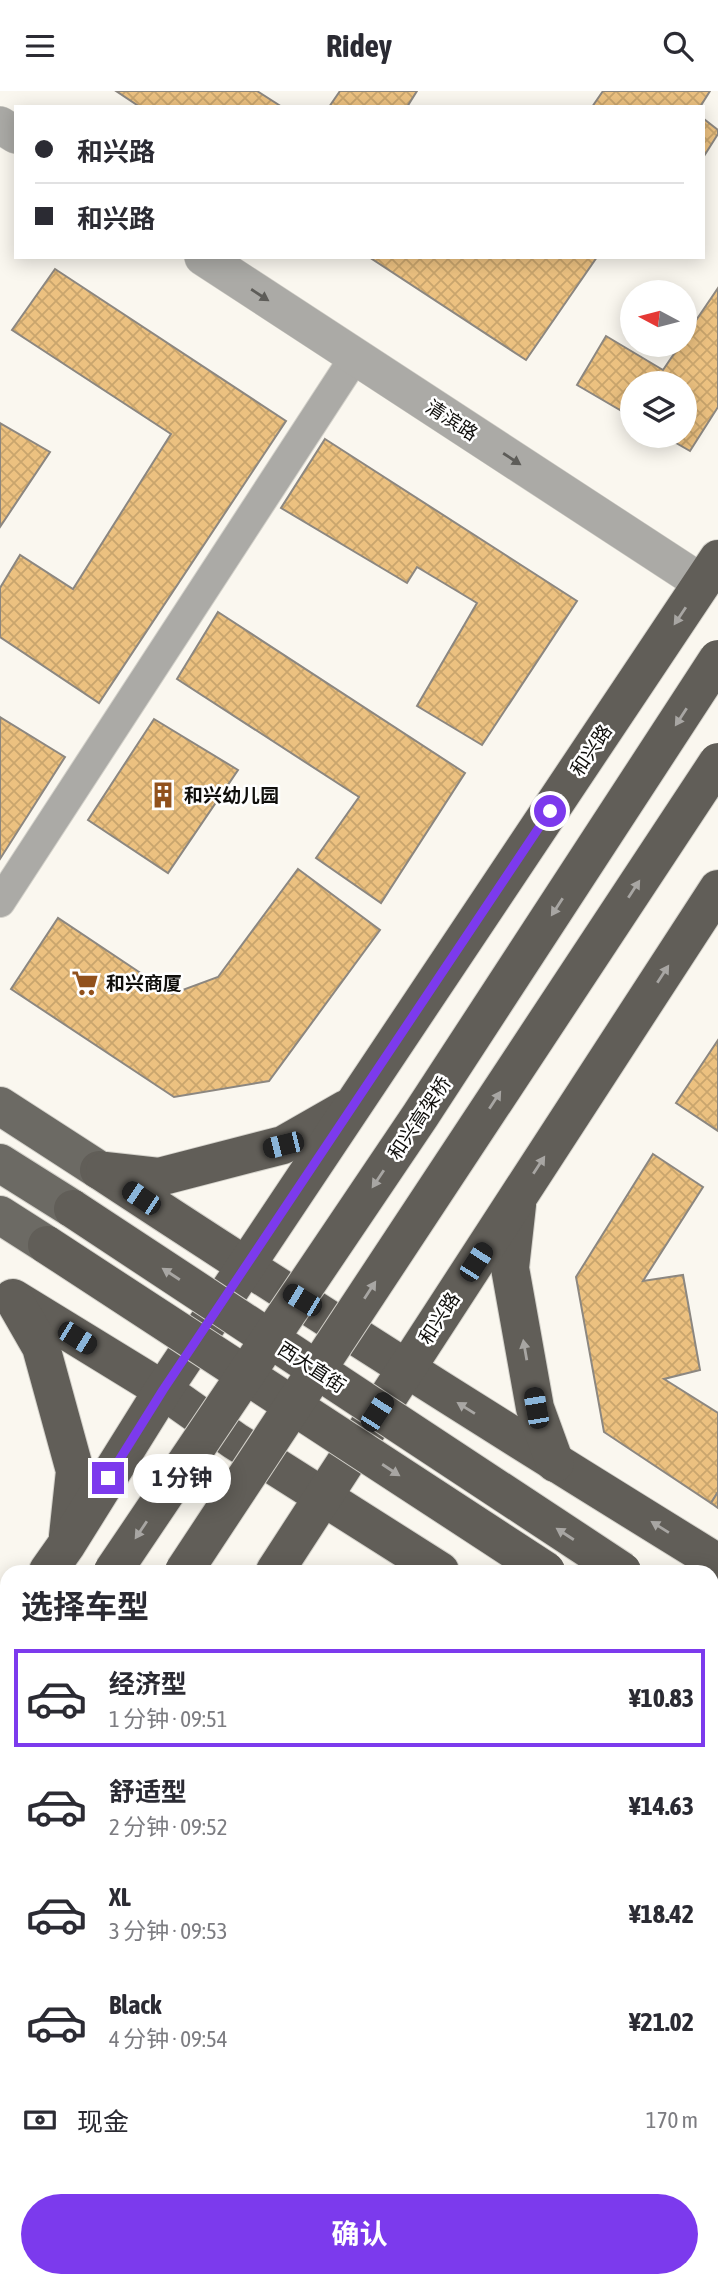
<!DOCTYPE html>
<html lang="zh">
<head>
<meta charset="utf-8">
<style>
	:root { --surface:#fff; --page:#f2f2f3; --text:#2b2b33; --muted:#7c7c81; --line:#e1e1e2; --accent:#7c3aed }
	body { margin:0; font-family:"Asap Condensed","Noto Sans SC",sans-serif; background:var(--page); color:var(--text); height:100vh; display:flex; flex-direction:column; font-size:26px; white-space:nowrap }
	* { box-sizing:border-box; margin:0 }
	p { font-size:23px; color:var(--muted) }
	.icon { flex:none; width:38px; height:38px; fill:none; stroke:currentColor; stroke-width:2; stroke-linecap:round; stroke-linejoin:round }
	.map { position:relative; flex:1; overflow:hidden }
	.side { position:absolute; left:0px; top:1474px; width:719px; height:723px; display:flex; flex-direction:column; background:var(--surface); border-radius:21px 21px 0 0; box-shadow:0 4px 18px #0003 }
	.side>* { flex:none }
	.guide { position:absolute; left:14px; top:14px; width:691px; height:154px; border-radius:0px; box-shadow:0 4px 18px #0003; display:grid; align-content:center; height:154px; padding:0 21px; background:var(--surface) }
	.needle { width:46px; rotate:277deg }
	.controls { position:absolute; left:620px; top:189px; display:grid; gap:14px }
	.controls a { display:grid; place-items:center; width:77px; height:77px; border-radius:50%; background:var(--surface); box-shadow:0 4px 18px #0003; font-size:35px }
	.end { position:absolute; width:32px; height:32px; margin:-16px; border:9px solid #7c3aed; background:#fff; box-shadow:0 0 0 4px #fff }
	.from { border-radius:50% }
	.bubble { position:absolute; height:49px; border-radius:24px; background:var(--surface); box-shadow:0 4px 18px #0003; font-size:23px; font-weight:700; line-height:49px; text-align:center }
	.car { position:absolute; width:21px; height:42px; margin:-21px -10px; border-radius:9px; box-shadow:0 0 5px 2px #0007; background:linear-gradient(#222 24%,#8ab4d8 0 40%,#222 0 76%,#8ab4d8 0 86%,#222 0) }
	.guide b { display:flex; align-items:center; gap:24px; height:66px; font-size:26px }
	.guide b+b { border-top:2px solid var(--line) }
	.guide i { width:18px; height:18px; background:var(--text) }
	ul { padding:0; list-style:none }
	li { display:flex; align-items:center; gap:21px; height:98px; margin:0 14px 10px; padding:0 7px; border:4px solid transparent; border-radius:0px }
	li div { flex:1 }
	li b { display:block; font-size:26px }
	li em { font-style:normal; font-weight:700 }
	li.on { border-color:var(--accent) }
	li>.icon { width:63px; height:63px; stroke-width:1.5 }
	h2 { padding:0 21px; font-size:32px; line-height:84px }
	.pay { display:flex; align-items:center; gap:18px; height:77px; padding:0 21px; font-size:26px }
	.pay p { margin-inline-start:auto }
	.action { display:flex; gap:14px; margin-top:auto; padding:14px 21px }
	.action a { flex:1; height:80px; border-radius:42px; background:var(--accent); color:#fff; font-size:28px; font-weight:700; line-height:80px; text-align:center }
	header { display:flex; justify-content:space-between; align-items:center; height:91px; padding:0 21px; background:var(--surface); font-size:32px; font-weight:700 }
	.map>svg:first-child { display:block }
	.building { fill:url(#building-cross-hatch); stroke:#8c8780; stroke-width:2 }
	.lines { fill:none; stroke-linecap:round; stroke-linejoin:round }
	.minor-casing { stroke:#d4d2cb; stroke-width:32 }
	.tertiary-casing { stroke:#d4d2cb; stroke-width:38 }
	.primary-casing { stroke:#d4d2cb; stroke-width:40 }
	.trunk-casing { stroke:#d4d2cb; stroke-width:40 }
	.minor { stroke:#abaaa6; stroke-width:30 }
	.tertiary { stroke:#abaaa6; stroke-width:37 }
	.primary { stroke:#6c6a64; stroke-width:38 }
	.trunk { stroke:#615e58; stroke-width:38 }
	.trunk-bridge-casing { stroke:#d4d2cb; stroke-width:40; stroke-linecap:butt }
	.trunk-bridge { stroke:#615e58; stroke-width:38 }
	.oneway { fill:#5d5c58 }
	.oneway2 { fill:#a8a6a3 }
	.route { stroke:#7c3aed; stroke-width:9 }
	.labels { text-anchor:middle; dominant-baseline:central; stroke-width:5; stroke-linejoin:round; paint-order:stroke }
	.street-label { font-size:19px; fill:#0f0e0b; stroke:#fff }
	.poi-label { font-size:19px; font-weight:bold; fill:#0f0e0b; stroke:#fff; text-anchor:start }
</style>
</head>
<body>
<header><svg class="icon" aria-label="menu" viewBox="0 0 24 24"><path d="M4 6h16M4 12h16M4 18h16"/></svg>Ridey<svg class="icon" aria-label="search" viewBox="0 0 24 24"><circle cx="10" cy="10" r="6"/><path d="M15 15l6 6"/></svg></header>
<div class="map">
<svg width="718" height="2196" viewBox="0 0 718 2196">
	<defs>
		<pattern id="building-cross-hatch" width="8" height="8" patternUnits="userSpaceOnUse" patternTransform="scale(1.75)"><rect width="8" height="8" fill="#ecc180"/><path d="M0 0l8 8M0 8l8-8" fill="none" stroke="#c9a56d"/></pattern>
	</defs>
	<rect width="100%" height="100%" fill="#faf7ef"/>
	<g class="building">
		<path d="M116,0h141l25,16h-142z"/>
		<path d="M340,0h77l-10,16h-78z"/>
		<path d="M603,0h107l-10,16h-108z"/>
		<path d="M704,28l14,11v4l-14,22z"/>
		<path d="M369,166l147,1 81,-1 -71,103z"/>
		<path d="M55,178l231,152 -187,282 -99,-66v-49l20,-33 53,34 98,-155 -159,-104z"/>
		<path d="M718,197v119l-28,44 -26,-15h20v-53h-52v34l-55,-32 29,-49 57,34 17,-25h4v-7z"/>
		<path d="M0,332l50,29 -50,75z"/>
		<path d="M325,348l252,162 -95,144 -65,-39 60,-103 -60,-36 -10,16 -126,-75z"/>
		<path d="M218,521l247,161 -84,130 -65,-45 43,-61 -182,-118z"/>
		<path d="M0,626l65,40 -65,102z"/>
		<path d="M154,628l84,51 -70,103 -80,-53z"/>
		<path d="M298,778l82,61 -111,151 -95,16 -163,-108 47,-71 114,76 46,-17z"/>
		<path d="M718,949v91l-42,-28z"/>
		<path d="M653,1063l50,33 -60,94 40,-6 17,95 -36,9 54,34v79l-7,11 -107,-71 -28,-155z"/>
		<path d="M718,1401v16l-7,-5z"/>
		<path d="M301,2189h68l-4,7h-68z"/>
		<path d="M380,2189h108l-4,7h-93z"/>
		<path d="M500,2189h76l10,7h-90z"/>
	</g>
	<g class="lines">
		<g class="minor-casing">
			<path id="minor" d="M0,811l355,-545"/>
		</g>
		<g class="tertiary-casing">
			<g id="tertiary">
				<path d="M0,34l16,10"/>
				<path d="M203,166l499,326"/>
			</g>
		</g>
		<g class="primary-casing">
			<g id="primary">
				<path d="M0,1015l99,64"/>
				<path d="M0,1072l73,46"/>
				<path d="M0,1124l47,30"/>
			</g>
		</g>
		<g class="trunk-casing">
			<g id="trunk">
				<path d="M99,1079c205,135 411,265 619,393"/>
				<path d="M105,1080l54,6 124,-32 63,-36"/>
				<path d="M517,1114l-7,63 25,140 20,55"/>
				<path d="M13,1207l150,92 72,51 205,130"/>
				<path d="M14,1209l27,47 34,124 -7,65"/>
				<path d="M48,1480l19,-27 96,-154 555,-831"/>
				<path d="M275,1480l443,-682"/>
				<path d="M712,1540l6,4"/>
				<path d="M0,1547l7,-10"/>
				<path d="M712,1590l6,3"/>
				<path d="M0,1643l7,-10"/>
				<path d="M712,1652l6,4"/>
				<path d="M0,1748l7,-10"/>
				<path d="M0,1875l7,-10"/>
			</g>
		</g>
		<use href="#minor" class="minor"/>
		<use href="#tertiary" class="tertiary"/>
		<use href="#primary" class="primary"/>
		<use href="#trunk" class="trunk"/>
		<g class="trunk-bridge-casing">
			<g id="trunk-bridge">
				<path d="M73,1118l549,362"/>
				<path d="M47,1154l499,326"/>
				<path d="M113,1480l307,-455 298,-457"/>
				<path d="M184,1480l534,-809"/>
			</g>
		</g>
		<use href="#trunk-bridge" class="trunk-bridge"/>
	</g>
	<defs><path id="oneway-solid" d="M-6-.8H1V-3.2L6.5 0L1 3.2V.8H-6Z" transform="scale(1.75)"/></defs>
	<g class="oneway">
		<use href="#oneway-solid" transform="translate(260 204) rotate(33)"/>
		<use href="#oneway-solid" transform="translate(512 368) rotate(33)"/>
	</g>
	<g class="oneway2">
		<use href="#oneway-solid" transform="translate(680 525) rotate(124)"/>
		<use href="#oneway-solid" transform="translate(681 626) rotate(123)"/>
		<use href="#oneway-solid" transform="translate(634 798) rotate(-57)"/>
		<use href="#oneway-solid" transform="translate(557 816) rotate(123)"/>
		<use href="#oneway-solid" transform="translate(663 883) rotate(-57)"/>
		<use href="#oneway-solid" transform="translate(495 1009) rotate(-57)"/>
		<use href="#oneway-solid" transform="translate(539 1074) rotate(-57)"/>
		<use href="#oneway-solid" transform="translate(378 1088) rotate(124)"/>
		<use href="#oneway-solid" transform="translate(171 1183) rotate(-147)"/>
		<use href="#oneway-solid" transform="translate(370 1199) rotate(-57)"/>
		<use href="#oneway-solid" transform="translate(525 1259) rotate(-100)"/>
		<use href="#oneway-solid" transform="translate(466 1317) rotate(-148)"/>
		<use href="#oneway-solid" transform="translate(391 1379) rotate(33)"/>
		<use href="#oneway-solid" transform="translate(660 1436) rotate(-148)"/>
		<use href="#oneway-solid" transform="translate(141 1439) rotate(124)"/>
		<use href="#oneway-solid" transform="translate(565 1443) rotate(-147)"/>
	</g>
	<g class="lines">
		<path class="route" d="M108,1387l55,-88 387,-579"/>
	</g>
	<defs>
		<g id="building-bare" transform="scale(2.1)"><path d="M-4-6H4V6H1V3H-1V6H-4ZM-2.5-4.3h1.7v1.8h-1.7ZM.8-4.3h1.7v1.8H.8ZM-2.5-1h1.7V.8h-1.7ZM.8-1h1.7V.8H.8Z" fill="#91511c" stroke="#fff" stroke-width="2.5" paint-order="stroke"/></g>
		<g id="supermarket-bare" transform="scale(2.1)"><path d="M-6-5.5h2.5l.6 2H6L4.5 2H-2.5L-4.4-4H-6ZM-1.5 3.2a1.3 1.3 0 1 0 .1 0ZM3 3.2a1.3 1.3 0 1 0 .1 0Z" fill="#91511c" stroke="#fff" stroke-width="2.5" paint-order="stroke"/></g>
	</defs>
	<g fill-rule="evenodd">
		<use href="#building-bare" x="163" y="704"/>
		<use href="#supermarket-bare" x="85" y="892"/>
	</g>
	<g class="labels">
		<g class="street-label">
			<text transform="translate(452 329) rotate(33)">清滨路</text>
			<text transform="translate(591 659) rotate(-56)">和兴路</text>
			<text transform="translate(419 1027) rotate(-56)">和兴高架桥</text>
			<text transform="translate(439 1227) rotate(-57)">和兴路</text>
			<text transform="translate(312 1276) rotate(33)">西大直街</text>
		</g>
		<g class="poi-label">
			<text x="184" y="704">和兴幼儿园</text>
			<text x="106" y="892">和兴商厦</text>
		</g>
	</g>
</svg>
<div class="controls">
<a><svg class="needle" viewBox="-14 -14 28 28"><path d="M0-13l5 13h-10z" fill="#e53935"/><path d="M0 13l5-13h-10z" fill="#7c7c81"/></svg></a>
<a><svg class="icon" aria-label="layers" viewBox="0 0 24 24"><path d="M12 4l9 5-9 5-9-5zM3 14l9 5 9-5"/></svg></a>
</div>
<i class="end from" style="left:550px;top:720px"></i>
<i class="end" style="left:108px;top:1387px"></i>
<div class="bubble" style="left:133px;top:1363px;width:98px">1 分钟</div>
<i class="car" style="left:283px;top:1054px;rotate:256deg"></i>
<i class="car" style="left:141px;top:1107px;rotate:304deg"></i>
<i class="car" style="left:476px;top:1171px;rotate:33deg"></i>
<i class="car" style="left:302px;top:1209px;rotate:301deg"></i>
<i class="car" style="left:77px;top:1247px;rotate:122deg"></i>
<i class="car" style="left:536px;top:1317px;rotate:350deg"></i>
<i class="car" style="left:377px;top:1321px;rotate:33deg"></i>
<div class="guide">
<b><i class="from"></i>和兴路</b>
<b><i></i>和兴路</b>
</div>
<section class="side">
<h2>选择车型</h2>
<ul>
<li class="on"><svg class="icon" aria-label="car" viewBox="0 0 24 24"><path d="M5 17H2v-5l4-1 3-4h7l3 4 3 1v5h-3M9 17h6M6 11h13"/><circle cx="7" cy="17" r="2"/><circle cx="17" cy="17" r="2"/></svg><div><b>经济型</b><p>1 分钟 · 09:51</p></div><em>¥10.83</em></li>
<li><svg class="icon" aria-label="car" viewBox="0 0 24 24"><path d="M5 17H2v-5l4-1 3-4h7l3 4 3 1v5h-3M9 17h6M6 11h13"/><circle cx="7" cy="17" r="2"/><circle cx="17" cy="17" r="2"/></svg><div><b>舒适型</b><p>2 分钟 · 09:52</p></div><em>¥14.63</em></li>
<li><svg class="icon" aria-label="car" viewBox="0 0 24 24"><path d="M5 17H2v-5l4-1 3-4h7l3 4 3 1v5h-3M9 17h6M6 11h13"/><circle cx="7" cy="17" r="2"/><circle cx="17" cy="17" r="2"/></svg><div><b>XL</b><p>3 分钟 · 09:53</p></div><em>¥18.42</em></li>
<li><svg class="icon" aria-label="car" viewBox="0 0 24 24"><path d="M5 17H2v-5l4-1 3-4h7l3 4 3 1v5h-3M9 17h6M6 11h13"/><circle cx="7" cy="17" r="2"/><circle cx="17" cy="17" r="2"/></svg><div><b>Black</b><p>4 分钟 · 09:54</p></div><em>¥21.02</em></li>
</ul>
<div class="pay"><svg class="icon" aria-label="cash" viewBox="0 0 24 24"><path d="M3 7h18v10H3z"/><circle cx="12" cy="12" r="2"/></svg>现金<p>170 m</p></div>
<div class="action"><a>确认</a></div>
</section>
</div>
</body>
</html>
